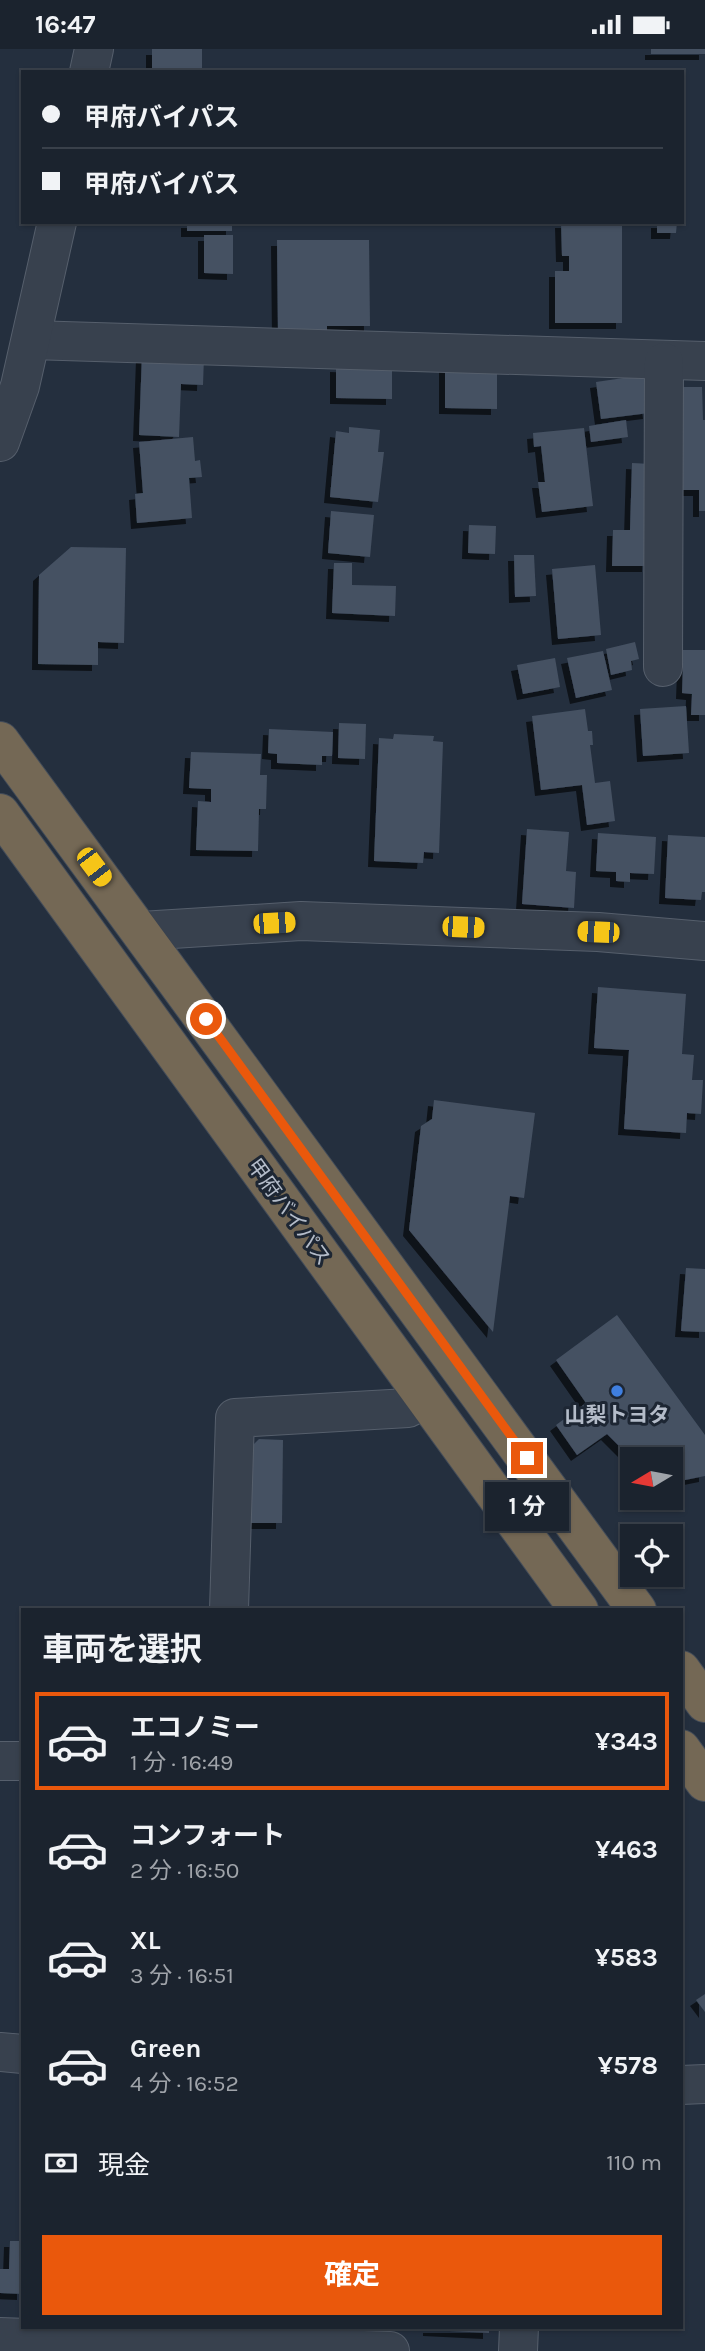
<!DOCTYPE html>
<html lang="ja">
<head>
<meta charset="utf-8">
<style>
	:root { --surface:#1b232e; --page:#242b36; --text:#f1f3f6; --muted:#a0a4aa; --line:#39404a; --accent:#ea580c }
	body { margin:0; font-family:Karla,"Noto Sans JP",sans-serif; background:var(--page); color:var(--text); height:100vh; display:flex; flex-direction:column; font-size:26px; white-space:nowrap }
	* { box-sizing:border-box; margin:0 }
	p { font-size:23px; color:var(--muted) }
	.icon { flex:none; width:38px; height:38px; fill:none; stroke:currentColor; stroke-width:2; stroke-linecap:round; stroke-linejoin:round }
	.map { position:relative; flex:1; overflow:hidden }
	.drawer { position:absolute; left:21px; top:1559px; width:662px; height:721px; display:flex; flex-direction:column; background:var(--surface); border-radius:0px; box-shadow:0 2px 5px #0004,0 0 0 2px var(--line) }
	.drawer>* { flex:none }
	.top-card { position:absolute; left:21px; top:21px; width:663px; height:154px; border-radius:0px; box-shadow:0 2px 5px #0004,0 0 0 2px var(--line); display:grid; align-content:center; height:154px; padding:0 21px; background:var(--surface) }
	.needle { width:46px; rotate:260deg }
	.fabs { position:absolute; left:620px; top:1398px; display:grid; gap:14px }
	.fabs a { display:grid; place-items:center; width:63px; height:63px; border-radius:0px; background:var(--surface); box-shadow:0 2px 5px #0004,0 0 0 2px var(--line); font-size:35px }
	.end { position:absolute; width:32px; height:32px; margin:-16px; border:9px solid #ea580c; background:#fff; box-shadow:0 0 0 4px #fff }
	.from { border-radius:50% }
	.bubble { position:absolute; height:49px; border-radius:0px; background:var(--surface); box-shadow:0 2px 5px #0004,0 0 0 2px var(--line); font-size:23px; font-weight:700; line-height:49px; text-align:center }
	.car { position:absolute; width:21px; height:42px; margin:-21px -10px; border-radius:9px; box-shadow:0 0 5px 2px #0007; background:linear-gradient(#f5c518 24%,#345 0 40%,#f5c518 0 76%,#345 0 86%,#f5c518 0) }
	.top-card b { display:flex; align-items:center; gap:24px; height:66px; font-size:26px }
	.top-card b+b { border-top:2px solid var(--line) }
	.top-card i { width:18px; height:18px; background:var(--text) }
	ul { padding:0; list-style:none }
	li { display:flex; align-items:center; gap:21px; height:98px; margin:0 14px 10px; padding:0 7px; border:4px solid transparent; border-radius:0px }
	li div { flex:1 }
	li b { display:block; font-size:26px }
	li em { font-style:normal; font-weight:700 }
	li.on { border-color:var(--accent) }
	li>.icon { width:63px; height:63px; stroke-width:1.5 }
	h2 { padding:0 21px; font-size:32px; line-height:84px }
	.pay { display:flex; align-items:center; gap:18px; height:77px; padding:0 21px; font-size:26px }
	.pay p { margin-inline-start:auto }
	.action { display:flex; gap:14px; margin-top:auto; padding:14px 21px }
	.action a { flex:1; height:80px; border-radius:0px; background:var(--accent); color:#fff; font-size:28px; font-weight:700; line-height:80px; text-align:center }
	.status { display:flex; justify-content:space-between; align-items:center; height:49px; padding:0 35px; background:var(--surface); direction:ltr }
	.status svg { height:19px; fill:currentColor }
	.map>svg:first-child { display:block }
	.building { fill:#455162; filter:url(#shadow) }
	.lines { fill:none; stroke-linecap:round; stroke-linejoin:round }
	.minor-casing { stroke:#565f6c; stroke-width:40 }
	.highway-casing { stroke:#434c59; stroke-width:40 }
	.minor { stroke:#38414e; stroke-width:38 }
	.highway { stroke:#746855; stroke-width:38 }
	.route { stroke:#ea580c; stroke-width:9 }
	.shop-dot { fill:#3f7fe0; stroke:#1d2633; stroke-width:2.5 }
	.labels { text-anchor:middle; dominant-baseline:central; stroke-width:6; stroke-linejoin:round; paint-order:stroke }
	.street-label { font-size:21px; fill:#b4bcc9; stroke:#1d2633 }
	.poi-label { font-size:21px; font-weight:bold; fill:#b4bcc9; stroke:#1d2633 }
</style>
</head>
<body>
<div class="status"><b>16:47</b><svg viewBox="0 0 49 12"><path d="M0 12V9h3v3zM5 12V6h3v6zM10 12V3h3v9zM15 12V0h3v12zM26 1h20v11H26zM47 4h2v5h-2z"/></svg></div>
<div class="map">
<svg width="705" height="2302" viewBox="0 0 705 2302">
	<defs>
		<filter id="shadow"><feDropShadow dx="-6" dy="6" stdDeviation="0" flood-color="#0009"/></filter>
	</defs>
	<rect width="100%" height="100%" fill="#242f3e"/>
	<g class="building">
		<rect x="152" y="0" width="50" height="23"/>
		<rect x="651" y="0" width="54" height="5"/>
		<rect x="187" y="173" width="45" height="9"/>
		<path d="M561,173h61v101h-67v-52h14v-15h-7z"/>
		<path d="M657,173h20l-1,11h-19z"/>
		<path d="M204,186h29v39l-29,-1z"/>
		<path d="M277,191h92l1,86h-43v6h-49z"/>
		<path d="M142,305l62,2 -1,29 -22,-1 -2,53 -40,-2z"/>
		<path d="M445,315h52v45l-52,-1z"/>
		<path d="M336,317l56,2v31l-56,-1z"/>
		<path d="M644,326l5,38 -48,6 -5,-37z"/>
		<path d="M676,338h26l1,33h2v91h-6v-21h-17z"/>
		<path d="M626,371l2,17 -37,5 -2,-16z"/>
		<path d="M349,378l31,3 -2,22h6l-6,50 -48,-5 6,-66 13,2z"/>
		<path d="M584,379l9,78 -51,6 -4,-30h7l-4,-36 -7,1 -1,-14z"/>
		<path d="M193,388l2,24 5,-1 2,17 -13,1 3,40 -55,5 -2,-29 8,-1 -4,-51z"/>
		<path d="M632,414l19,1 -3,102h-36l1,-36h17z"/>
		<path d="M331,462l43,4 -4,42 -42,-4z"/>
		<path d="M469,476l27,1 -1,28 -27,-1z"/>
		<path d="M71,498l55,1 -2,95 -26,-1v23l-60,-1 1,-89z"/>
		<path d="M514,506h20l2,41 -21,1z"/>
		<path d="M334,514h18v22l44,1 -1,30 -63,-3z"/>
		<path d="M595,516l6,70 -43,4 -6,-70z"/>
		<path d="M635,593l4,17 -8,2 1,9 -21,5 -5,-26z"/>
		<path d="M676,601h29v65h-14l1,-21 -10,-1 1,-27h-7z"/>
		<path d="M603,602l9,39 -36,8 -9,-40z"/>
		<path d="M555,609l5,29 -37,7 -6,-29z"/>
		<path d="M686,657l3,47 -46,3 -3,-47z"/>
		<path d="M585,660l3,22h4l1,14h-3l5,38 15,-2 5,40 -28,4 -5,-40 -41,5 -9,-74z"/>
		<path d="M339,674l27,1 -1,35 -27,-1z"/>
		<path d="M269,680l64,3 -1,24h-10v9l-45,-2v-9l-9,-1z"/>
		<path d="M394,685l40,2 -1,5 10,1 -4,111 -15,-1 -1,11 -49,-2 5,-123 14,1z"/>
		<path d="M191,703l70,2 -1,21h7l-1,34h-7l-1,42 -62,-1 2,-49 13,1v-13l-22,-1z"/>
		<path d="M527,780l42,3 -3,39 10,1 -2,36 -52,-4z"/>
		<path d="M598,784l58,4 -2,37 -24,-1v9l-14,-1v-9l-20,-1z"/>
		<path d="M668,786l37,2v55h-3l-1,8 -36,-2z"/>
		<path d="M598,938l88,7 -4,60 12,1 -2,25h11l-2,34 -14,-1 -1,20 -62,-4 5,-79 -35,-2z"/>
		<path d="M434,1051l101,13 -11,85 -14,-2 -17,136 -84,-102 12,-104 11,-7z"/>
		<path d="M686,1219l19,1v63l-24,-1z"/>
		<path d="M617,1266l88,120v41l-30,6 -5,-2v-21h-38l-25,-25 -30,21 -21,-30 30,-22 -30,-43z"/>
		<path d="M259,1390l24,1 -1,83h-33l1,-75z"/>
		<path d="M705,1945v18l-9,-12z"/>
		<path d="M10,2192h13v53l-23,-1v-24h9z"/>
		<path d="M429,2278h60v6l-60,-3z"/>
	</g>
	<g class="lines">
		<g class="minor-casing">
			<g id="minor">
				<path d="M89,23l5,-23"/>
				<path d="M31,291l674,21"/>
				<path d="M0,393l20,-56 37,-164"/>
				<path d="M663,618l1,-305"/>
				<path d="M141,882l160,-10 297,11 107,9"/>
				<path d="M229,1561l6,-192 173,-10 15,-10"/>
				<path d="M0,1712h23"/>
				<path d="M0,2003l23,2"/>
				<path d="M681,2036l24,-1"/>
				<path d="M0,2288l390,14"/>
				<path d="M518,2302l1,-24"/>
			</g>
		</g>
		<g class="highway-casing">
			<g id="highway">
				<path d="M0,692l637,869"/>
				<path d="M0,764l579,797"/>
				<path d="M681,1621l24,33"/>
				<path d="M681,1700l24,33"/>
			</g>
		</g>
		<use href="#minor" class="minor"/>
		<use href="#highway" class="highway"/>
	</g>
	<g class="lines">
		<path class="route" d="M206,970l321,439"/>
	</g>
	<circle class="shop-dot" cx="617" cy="1342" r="7"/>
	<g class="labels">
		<g class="street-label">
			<text transform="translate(289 1163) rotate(54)">甲府バイパス</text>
		</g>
		<g class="poi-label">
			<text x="617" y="1366">山梨トヨタ</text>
		</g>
	</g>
</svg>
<div class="fabs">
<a><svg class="needle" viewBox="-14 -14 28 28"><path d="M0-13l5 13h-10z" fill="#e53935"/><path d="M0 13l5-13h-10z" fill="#a0a4aa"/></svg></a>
<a><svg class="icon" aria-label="locate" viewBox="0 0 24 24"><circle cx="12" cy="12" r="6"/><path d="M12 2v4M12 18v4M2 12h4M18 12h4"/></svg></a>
</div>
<i class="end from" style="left:206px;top:970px"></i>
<i class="end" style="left:527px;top:1409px"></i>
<div class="bubble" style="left:485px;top:1433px;width:84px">1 分</div>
<i class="car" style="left:94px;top:818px;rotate:143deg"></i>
<i class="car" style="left:274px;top:874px;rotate:87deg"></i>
<i class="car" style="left:463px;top:878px;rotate:92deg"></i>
<i class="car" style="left:598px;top:883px;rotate:272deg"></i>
<div class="top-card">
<b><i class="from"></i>甲府バイパス</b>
<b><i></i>甲府バイパス</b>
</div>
<section class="drawer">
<h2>車両を選択</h2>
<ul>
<li class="on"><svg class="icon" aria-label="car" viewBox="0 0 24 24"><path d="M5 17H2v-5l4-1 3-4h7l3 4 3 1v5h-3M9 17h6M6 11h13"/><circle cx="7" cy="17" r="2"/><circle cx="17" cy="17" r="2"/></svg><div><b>エコノミー</b><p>1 分 · 16:49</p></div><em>¥343</em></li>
<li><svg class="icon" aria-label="car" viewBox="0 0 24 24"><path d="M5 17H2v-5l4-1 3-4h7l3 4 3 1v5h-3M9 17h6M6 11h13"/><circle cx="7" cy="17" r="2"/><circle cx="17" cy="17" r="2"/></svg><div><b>コンフォート</b><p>2 分 · 16:50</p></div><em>¥463</em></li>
<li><svg class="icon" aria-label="car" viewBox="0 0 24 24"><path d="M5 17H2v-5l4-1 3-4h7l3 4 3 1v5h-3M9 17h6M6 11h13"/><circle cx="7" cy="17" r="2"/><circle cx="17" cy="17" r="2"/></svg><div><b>XL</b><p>3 分 · 16:51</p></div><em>¥583</em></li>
<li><svg class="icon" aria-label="car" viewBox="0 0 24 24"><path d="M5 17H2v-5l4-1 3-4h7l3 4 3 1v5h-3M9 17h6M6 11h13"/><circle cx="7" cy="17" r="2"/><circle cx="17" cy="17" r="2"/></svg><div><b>Green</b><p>4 分 · 16:52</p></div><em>¥578</em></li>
</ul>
<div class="pay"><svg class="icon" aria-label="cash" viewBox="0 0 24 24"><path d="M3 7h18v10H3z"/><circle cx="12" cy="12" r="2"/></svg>現金<p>110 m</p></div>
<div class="action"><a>確定</a></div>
</section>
</div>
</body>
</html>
